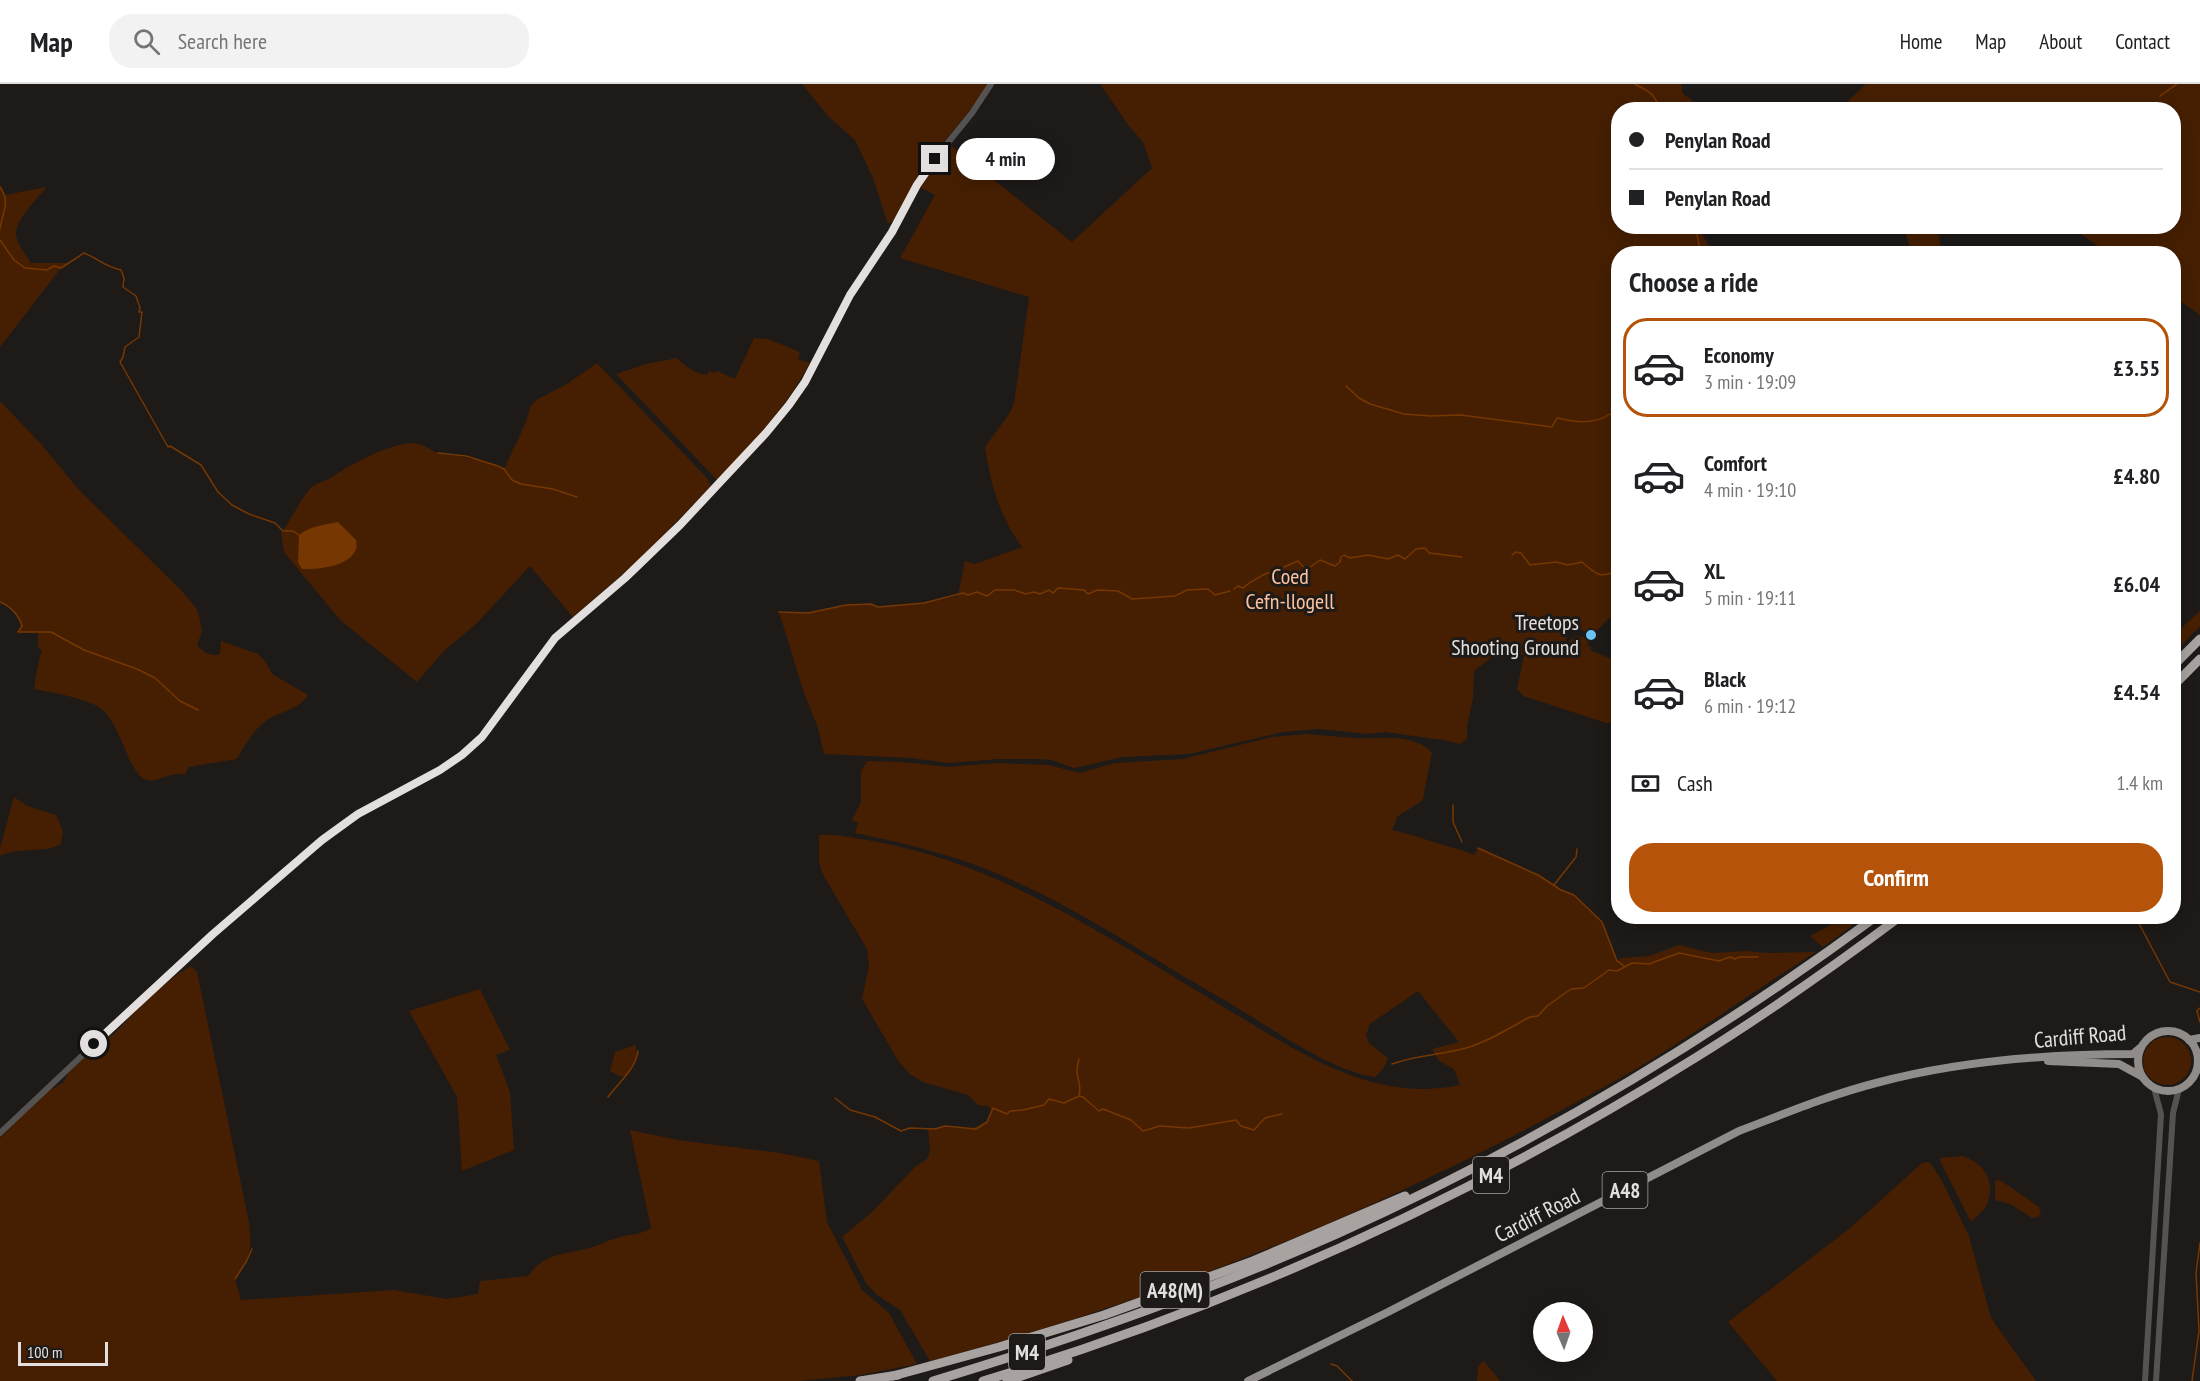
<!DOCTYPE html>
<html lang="en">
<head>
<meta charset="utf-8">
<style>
	:root { --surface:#fff; --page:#f2f2f2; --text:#202124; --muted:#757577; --line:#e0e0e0; --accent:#b45309 }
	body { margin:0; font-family:"PT Sans Narrow",sans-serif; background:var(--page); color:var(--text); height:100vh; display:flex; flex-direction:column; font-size:22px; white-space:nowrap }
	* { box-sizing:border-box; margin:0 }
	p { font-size:20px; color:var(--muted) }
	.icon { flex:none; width:33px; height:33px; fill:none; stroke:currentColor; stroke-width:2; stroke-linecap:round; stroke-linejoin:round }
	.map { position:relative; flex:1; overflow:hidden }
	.details { position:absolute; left:1611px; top:162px; width:570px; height:678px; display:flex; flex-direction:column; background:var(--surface); border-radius:24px; box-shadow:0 3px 15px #0003 }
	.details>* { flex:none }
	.hud { position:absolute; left:1611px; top:18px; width:570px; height:132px; border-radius:24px; box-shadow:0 3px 15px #0003; display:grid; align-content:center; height:132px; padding:0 18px; background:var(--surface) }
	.needle { width:39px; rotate:358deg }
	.buttons { position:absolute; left:1533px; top:1218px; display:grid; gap:12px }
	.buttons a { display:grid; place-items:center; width:60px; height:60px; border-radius:50%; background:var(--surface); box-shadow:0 3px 15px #0003; font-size:30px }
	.scale { position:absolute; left:18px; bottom:15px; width:90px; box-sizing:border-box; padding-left:6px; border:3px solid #e2dfde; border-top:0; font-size:16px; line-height:21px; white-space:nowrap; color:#e2dfde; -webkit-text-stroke:4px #1d1a18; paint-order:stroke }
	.end { position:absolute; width:27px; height:27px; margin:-14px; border:8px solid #e2dfde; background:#111; box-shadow:0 0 0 3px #111 }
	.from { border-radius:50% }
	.bubble { position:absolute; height:42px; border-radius:21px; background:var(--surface); box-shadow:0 3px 15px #0003; font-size:20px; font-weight:700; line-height:42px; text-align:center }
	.hud b { display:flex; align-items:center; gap:21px; height:57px; font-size:22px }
	.hud b+b { border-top:2px solid var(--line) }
	.hud i { width:15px; height:15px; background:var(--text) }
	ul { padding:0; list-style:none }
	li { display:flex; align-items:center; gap:18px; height:99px; margin:0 12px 9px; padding:0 6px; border:3px solid transparent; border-radius:24px }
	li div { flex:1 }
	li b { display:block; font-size:22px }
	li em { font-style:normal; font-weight:700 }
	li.selected { border-color:var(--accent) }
	li>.icon { width:54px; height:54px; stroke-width:1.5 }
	h2 { padding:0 18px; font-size:27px; line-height:72px }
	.pay { display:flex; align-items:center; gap:15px; height:66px; padding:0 18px; font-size:22px }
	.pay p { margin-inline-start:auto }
	.cta { display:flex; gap:12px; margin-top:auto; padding:12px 18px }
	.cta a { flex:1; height:69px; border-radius:24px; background:var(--accent); color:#fff; font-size:24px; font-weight:700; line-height:69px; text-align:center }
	header { display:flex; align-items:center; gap:36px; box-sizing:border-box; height:84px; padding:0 30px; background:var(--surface); border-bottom:2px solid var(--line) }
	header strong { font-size:28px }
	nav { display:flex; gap:33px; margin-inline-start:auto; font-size:21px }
	.search { width:420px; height:54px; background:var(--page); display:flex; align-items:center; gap:15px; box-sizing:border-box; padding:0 21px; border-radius:24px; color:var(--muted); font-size:22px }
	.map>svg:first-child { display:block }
	.green { fill:#461f02 }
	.water { fill:#763702 }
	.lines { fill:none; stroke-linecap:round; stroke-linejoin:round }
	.stream { stroke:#763702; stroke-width:1.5 }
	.tertiary { stroke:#555352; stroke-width:6 }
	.primary { stroke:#908c8a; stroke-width:8 }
	.motorway { stroke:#a8a3a0; stroke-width:9 }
	.route { stroke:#e2dfde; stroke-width:8 }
	.poi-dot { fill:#69c4f1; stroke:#1d1a18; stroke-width:2 }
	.labels { text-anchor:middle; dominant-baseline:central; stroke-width:6; stroke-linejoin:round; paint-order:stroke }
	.shield { fill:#1d1a18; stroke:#a7a4a3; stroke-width:1.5 }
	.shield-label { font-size:21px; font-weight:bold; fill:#e2dfde }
	.park-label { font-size:22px; fill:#fdc3a1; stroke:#1d1a18 }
	.poi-label { font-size:22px; fill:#e2dfde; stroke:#1d1a18; text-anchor:end }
	.street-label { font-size:22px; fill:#e2dfde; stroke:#1d1a18 }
</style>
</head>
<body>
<header>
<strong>Map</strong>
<div class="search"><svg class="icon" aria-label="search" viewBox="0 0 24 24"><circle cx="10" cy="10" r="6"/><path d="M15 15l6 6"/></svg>Search here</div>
<nav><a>Home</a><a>Map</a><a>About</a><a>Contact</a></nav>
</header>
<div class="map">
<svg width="2200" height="1297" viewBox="0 0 2200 1297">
	<rect width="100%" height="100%" fill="#1d1a18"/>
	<g class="green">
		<path d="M802,0h185c-20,37 -55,65 -74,102 -7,14 -12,30 -25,38l-15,-46 -18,-38 -26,-23z"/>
		<path d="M1100,0h581l2,10 9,6 2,9 -76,1v116l81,1 13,26 -94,1v360l-10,5 -15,16 -23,-10 -5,18 4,1v-3l6,-5 16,2 -4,7 4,2 -1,3 24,10 4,-5v67l-12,1 -83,-27 -6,-7 7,-34 -26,-3 -24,19 -1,27 -6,28v12l-6,6 -18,-4 -58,-8 -17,2 -49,-5 -36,3 -94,22 -66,3 -44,10 -6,1 -21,-8 -13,-1h-41l-49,4 -39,-5 -86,-4 -6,-26 -14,-35 -25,-81 29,1 38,-8 25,-1 7,3 46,-4 34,-7 7,-35 10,3 47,-17c-23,-32 -31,-62 -37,-100l24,-33 5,-10 15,-107 -129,-39 35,-63 -16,-8 31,-42 122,97 80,-74 -9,-26 -14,-16z"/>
		<path d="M1866,0h334v231l-26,-18v-43l-65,-1 -39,-26 104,-1v-116l-326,-1 -3,-5z"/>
		<path d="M0,103l5,8 42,-8c-8,9 -30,32 -31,45 -1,9 10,23 15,31h37l-7,5 -61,79z"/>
		<path d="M1904,143h34l3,26h-30z"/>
		<path d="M754,254l14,1 32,13 -2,7 12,4c-24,44 -58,82 -93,117l-101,-106 30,-10 31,-6c9,9 17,15 30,17l2,-4 6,2 2,-2 18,8z"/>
		<path d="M597,279l110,115 4,8 -71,73 -67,58 -43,-51 -54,58 -33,28 -26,30 -77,-62 -56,-68 -3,-19c11,-13 17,-31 28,-43 6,-8 16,-8 23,-13 20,-13 56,-33 80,-34 13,0 19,9 30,11 21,3 42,6 62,15l22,-47 4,-15 6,-7 31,-16z"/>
		<path d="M0,317l41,43 38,46 102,100 15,18 3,7 3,17 -5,13c5,7 15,12 23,9l1,-13 37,13 7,7 7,13 36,21c-10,15 -24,15 -39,24 -14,8 -24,26 -32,40l-49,8 -3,8c-14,-5 -29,10 -41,4 -15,-8 -24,-53 -40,-68 -14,-13 -51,-18 -70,-22 2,-10 4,-30 8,-37l-4,-6v-13l-20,-1 3,-6c-2,-11 -11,-20 -21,-24z"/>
		<path d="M2200,527v15l-26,27v-18z"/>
		<path d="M1306,650c16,1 32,3 48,4 25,2 60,-6 78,15l-9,46 -4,4 -21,13 -6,14c18,4 33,9 51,15 11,3 21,5 31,10l4,-7 60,27 23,15 13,5 28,27 15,38 5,-2 27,-2 30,-11 32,8 36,-2 21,2 48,-1c-61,38 -119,81 -182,118 -221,127 -457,226 -704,291l-30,-51 -23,-15 -11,-12 -24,-46 29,-24 44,-46 12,-8 3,-7 -2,-24c7,1 13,-2 20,-1 18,1 23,4 39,-5l4,-12 -3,-4 -10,-1 -10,-10 -45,-13 -13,-8 -11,-12 -37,-63 7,-33 -2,-17 -45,-76 -3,-12v-26c20,-1 39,4 59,7 125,23 232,97 339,161 63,37 130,86 207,86 12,-1 24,-1 36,-4l-6,-16 -15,-8 -7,-12 27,-7 -41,-51 -48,33 -4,11 3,8 19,15 -5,11 -8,8c-46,-6 -109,-53 -149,-76 -80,-45 -157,-100 -243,-133 -41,-16 -85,-26 -128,-35l3,-10 -6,-3 9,-18v-31l6,-10 36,1 45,5 49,-4 52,2 30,8 36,-10 68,-4 89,-22z"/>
		<path d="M14,713l13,9 29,9 7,16 -2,13c-17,10 -41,2 -61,12v-8z"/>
		<path d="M1845,833h19l-41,30 -13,-11z"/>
		<path d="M192,882l5,6 52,250c3,34 2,29 -14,57l6,21 153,-10 53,9 31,-5 2,-13 48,-5c18,-24 35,-21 62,-28 10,-3 20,-9 31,-11 14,-4 16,-1 30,-9l-21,-98 48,10 102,13 39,8 8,61 35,68 27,23 28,51 -56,11 -62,6h-799v-243l47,-46 17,-10 4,-9 29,-29 17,-10 33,-35 32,-26z"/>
		<path d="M480,905l30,61 -14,5 14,37 4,58 -52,21 -5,-74 -48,-86z"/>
		<circle cx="2167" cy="977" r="24"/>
		<path d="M636,961l1,13 -12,19 -6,-1 -9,-5 5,-19z"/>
		<path d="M1961,1072c22,5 36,26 26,48 -3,7 -11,13 -16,18l-31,-61 1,-3z"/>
		<path d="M1928,1078l3,2 11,17 27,55 22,82 45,63h-259l-49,-59 122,-94 72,-65z"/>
		<path d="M2000,1096l39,27 2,5 -3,5 -6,1 -22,-14 -15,-4v-19z"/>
		<path d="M1484,1277l16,20h-23l1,-15z"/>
	</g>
	<path class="water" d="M338,438l18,18c6,25 -37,30 -54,29l-4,-7 1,-27c11,-9 25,-10 39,-13z"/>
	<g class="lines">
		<g class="stream">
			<path d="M1635,0c14,8 19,8 25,26"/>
			<path d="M2160,12l17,-12"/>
			<path d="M0,103c11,15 2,26 0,42"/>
			<path d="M1689,142l7,2c1,10 4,16 4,26"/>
			<path d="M0,156l14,20 11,8 22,2 7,-4 7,2 23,-15c15,6 20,13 37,17l3,8 -1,9 13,9 4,12 -1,4h3l-3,25 -14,10 -2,10 -3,5 48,85 2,-1 31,19 17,27 14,13 17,9 26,9 8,8h10l6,4"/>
			<path d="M1346,302l13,12 11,6 34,10 26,2 31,-1 91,12 5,-9c18,4 37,7 53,-4l8,4"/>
			<path d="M438,369l28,3 32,10 6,3 8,11 9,4 32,5 24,8"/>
			<path d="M1512,471l4,-3 5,1 9,12 26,-3 12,3 14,-3c15,13 18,17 36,8"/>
			<path d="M1234,505l4,-3 5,2c4,-4 22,-15 28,-16 4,-1 7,0 11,0l2,-5 14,-6 8,9 14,-10 15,6 5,-4 1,-5 3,-2 6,3 18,-3 20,4 10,-4 7,4 11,-10 9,-1 4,5 33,4"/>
			<path d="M0,518c10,4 19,13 22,24l-4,6h33l33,18 53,19 18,9 25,23 18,9"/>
			<path d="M779,528l29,1 38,-8 25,-1 7,3 46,-4 39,-10 5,2 9,-3 10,4 8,-6h19l12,4 8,-2 6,2 9,-4 4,3 5,-5 26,2 4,4 9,-4 21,1 14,8 43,-3 12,-6 21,-1 7,6 15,-4"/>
			<path d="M1453,721v17l9,20"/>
			<path d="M1478,764l60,27 23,15 13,5 28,27 15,39 7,5"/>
			<path d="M1554,801l22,-28 1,-8"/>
			<path d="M2135,832l35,66 30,10"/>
			<path d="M2200,924l-3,3 3,11"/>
			<path d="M1392,980c24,-9 49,-9 74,-16 22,-6 43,-20 64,-31l8,-1 9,-10 24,-17 13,-1 25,-18 8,1 15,-8 17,1 30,-11 40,8 11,-4 5,2 5,-2h18"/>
			<path d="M1079,1011c4,-13 -6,-17 0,-36"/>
			<path d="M608,1013c10,-14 28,-28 30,-46"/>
			<path d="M835,1014l15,12 25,7 26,14 9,-3 25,1 10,-3 31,3 11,-7 6,-14 14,6 3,-3 13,-1 21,-5 5,-6 15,4 15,-7 4,1 16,14 4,-2 28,11 12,11 17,-5 29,2 47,-8 5,6 13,4 11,-12 17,-4"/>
			<path d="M235,1195l11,-17 6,-13"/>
			<path d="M1331,1280l6,2 15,15"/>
			<path d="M2192,1297l7,-50 -3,-58 4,-30"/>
		</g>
		<g class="tertiary">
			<path d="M0,1049l141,-133 141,-127 76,-59 82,-44 22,-15 20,-18 73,-99 70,-60 55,-53 86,-92 23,-28 16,-23 45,-87 42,-63 33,-61 47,-58 19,-29"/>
			<path d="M2145,1297l16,-267 -7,-26"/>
			<path d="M2156,1297l17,-268 6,-24"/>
		</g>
		<g class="primary">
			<circle cx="2168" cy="977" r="30"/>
			<path d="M2189,956l11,-2"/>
			<path d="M2048,977l71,3 22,12"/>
			<path d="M1248,1297l140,-69 351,-181c45,-17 90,-36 137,-48 82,-22 173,-29 257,-29l7,-6"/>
		</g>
		<g class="motorway">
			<path d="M2174,581l26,-26"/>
			<path d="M2174,601l26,-26"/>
			<path d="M893,1292l106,-29 105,-32 149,-54 152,-65"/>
			<path d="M860,1297l38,-6"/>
			<path d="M933,1297c137,-41 273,-89 404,-147 191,-86 372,-194 540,-318"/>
			<path d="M983,1297c250,-75 491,-185 712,-323 71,-44 139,-92 206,-142"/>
			<path d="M1007,1297l61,-21"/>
		</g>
	</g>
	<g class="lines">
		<path class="route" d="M94,960l119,-110 109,-94 36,-26 82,-44 22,-15 20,-18 73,-99 70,-60 55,-53 86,-92 23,-28 16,-23 45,-87 42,-63 25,-47 18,-26"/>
	</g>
	<circle class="poi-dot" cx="1591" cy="551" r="6"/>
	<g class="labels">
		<g class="shield">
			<rect x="1473" y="1073" width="36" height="36" rx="4.5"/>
			<rect x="1602.5" y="1088" width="45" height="36" rx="4.5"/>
			<rect x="1140.5" y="1188" width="69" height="36" rx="4.5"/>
			<rect x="1009" y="1250" width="36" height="36" rx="4.5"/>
		</g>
		<g class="shield-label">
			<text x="1491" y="1091">M4</text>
			<text x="1625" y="1106">A48</text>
			<text x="1175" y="1206">A48(M)</text>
			<text x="1027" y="1268">M4</text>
		</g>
		<g class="park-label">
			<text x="1290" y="492">Coed<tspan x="1290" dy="25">Cefn-llogell</tspan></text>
		</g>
		<g class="poi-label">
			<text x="1579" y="538">Treetops<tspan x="1579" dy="25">Shooting Ground</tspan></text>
		</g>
		<g class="street-label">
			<text transform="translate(2080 952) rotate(-5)">Cardiff Road</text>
			<text transform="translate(1537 1131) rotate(-27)">Cardiff Road</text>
		</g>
	</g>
</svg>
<div class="buttons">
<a><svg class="needle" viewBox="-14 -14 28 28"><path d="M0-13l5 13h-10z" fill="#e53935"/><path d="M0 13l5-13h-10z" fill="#757577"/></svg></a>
</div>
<div class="scale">100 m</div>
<i class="end from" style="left:94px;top:960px"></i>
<i class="end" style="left:935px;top:75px"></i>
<div class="bubble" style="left:956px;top:54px;width:99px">4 min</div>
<div class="hud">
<b><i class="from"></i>Penylan Road</b>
<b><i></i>Penylan Road</b>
</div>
<section class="details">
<h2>Choose a ride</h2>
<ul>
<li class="selected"><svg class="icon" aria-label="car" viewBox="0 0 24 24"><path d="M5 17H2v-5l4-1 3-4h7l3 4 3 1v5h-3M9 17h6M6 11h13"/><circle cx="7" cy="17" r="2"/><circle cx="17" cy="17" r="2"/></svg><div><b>Economy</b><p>3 min · 19:09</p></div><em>£3.55</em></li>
<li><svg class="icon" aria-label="car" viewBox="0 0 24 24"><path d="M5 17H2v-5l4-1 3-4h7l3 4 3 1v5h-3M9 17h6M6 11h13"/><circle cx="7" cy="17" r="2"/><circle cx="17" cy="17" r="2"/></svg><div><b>Comfort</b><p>4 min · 19:10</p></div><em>£4.80</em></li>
<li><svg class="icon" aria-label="car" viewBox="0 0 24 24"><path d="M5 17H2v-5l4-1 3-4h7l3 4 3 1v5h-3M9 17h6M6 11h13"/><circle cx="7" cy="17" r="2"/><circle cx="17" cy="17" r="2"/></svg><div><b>XL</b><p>5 min · 19:11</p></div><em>£6.04</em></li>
<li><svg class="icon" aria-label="car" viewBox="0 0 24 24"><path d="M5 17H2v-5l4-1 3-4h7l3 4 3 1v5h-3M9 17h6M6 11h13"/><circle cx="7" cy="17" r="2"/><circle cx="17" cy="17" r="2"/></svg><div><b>Black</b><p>6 min · 19:12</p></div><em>£4.54</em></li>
</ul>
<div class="pay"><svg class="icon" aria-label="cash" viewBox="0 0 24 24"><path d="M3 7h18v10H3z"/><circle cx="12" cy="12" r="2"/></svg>Cash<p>1.4 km</p></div>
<div class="cta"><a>Confirm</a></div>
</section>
</div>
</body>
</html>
